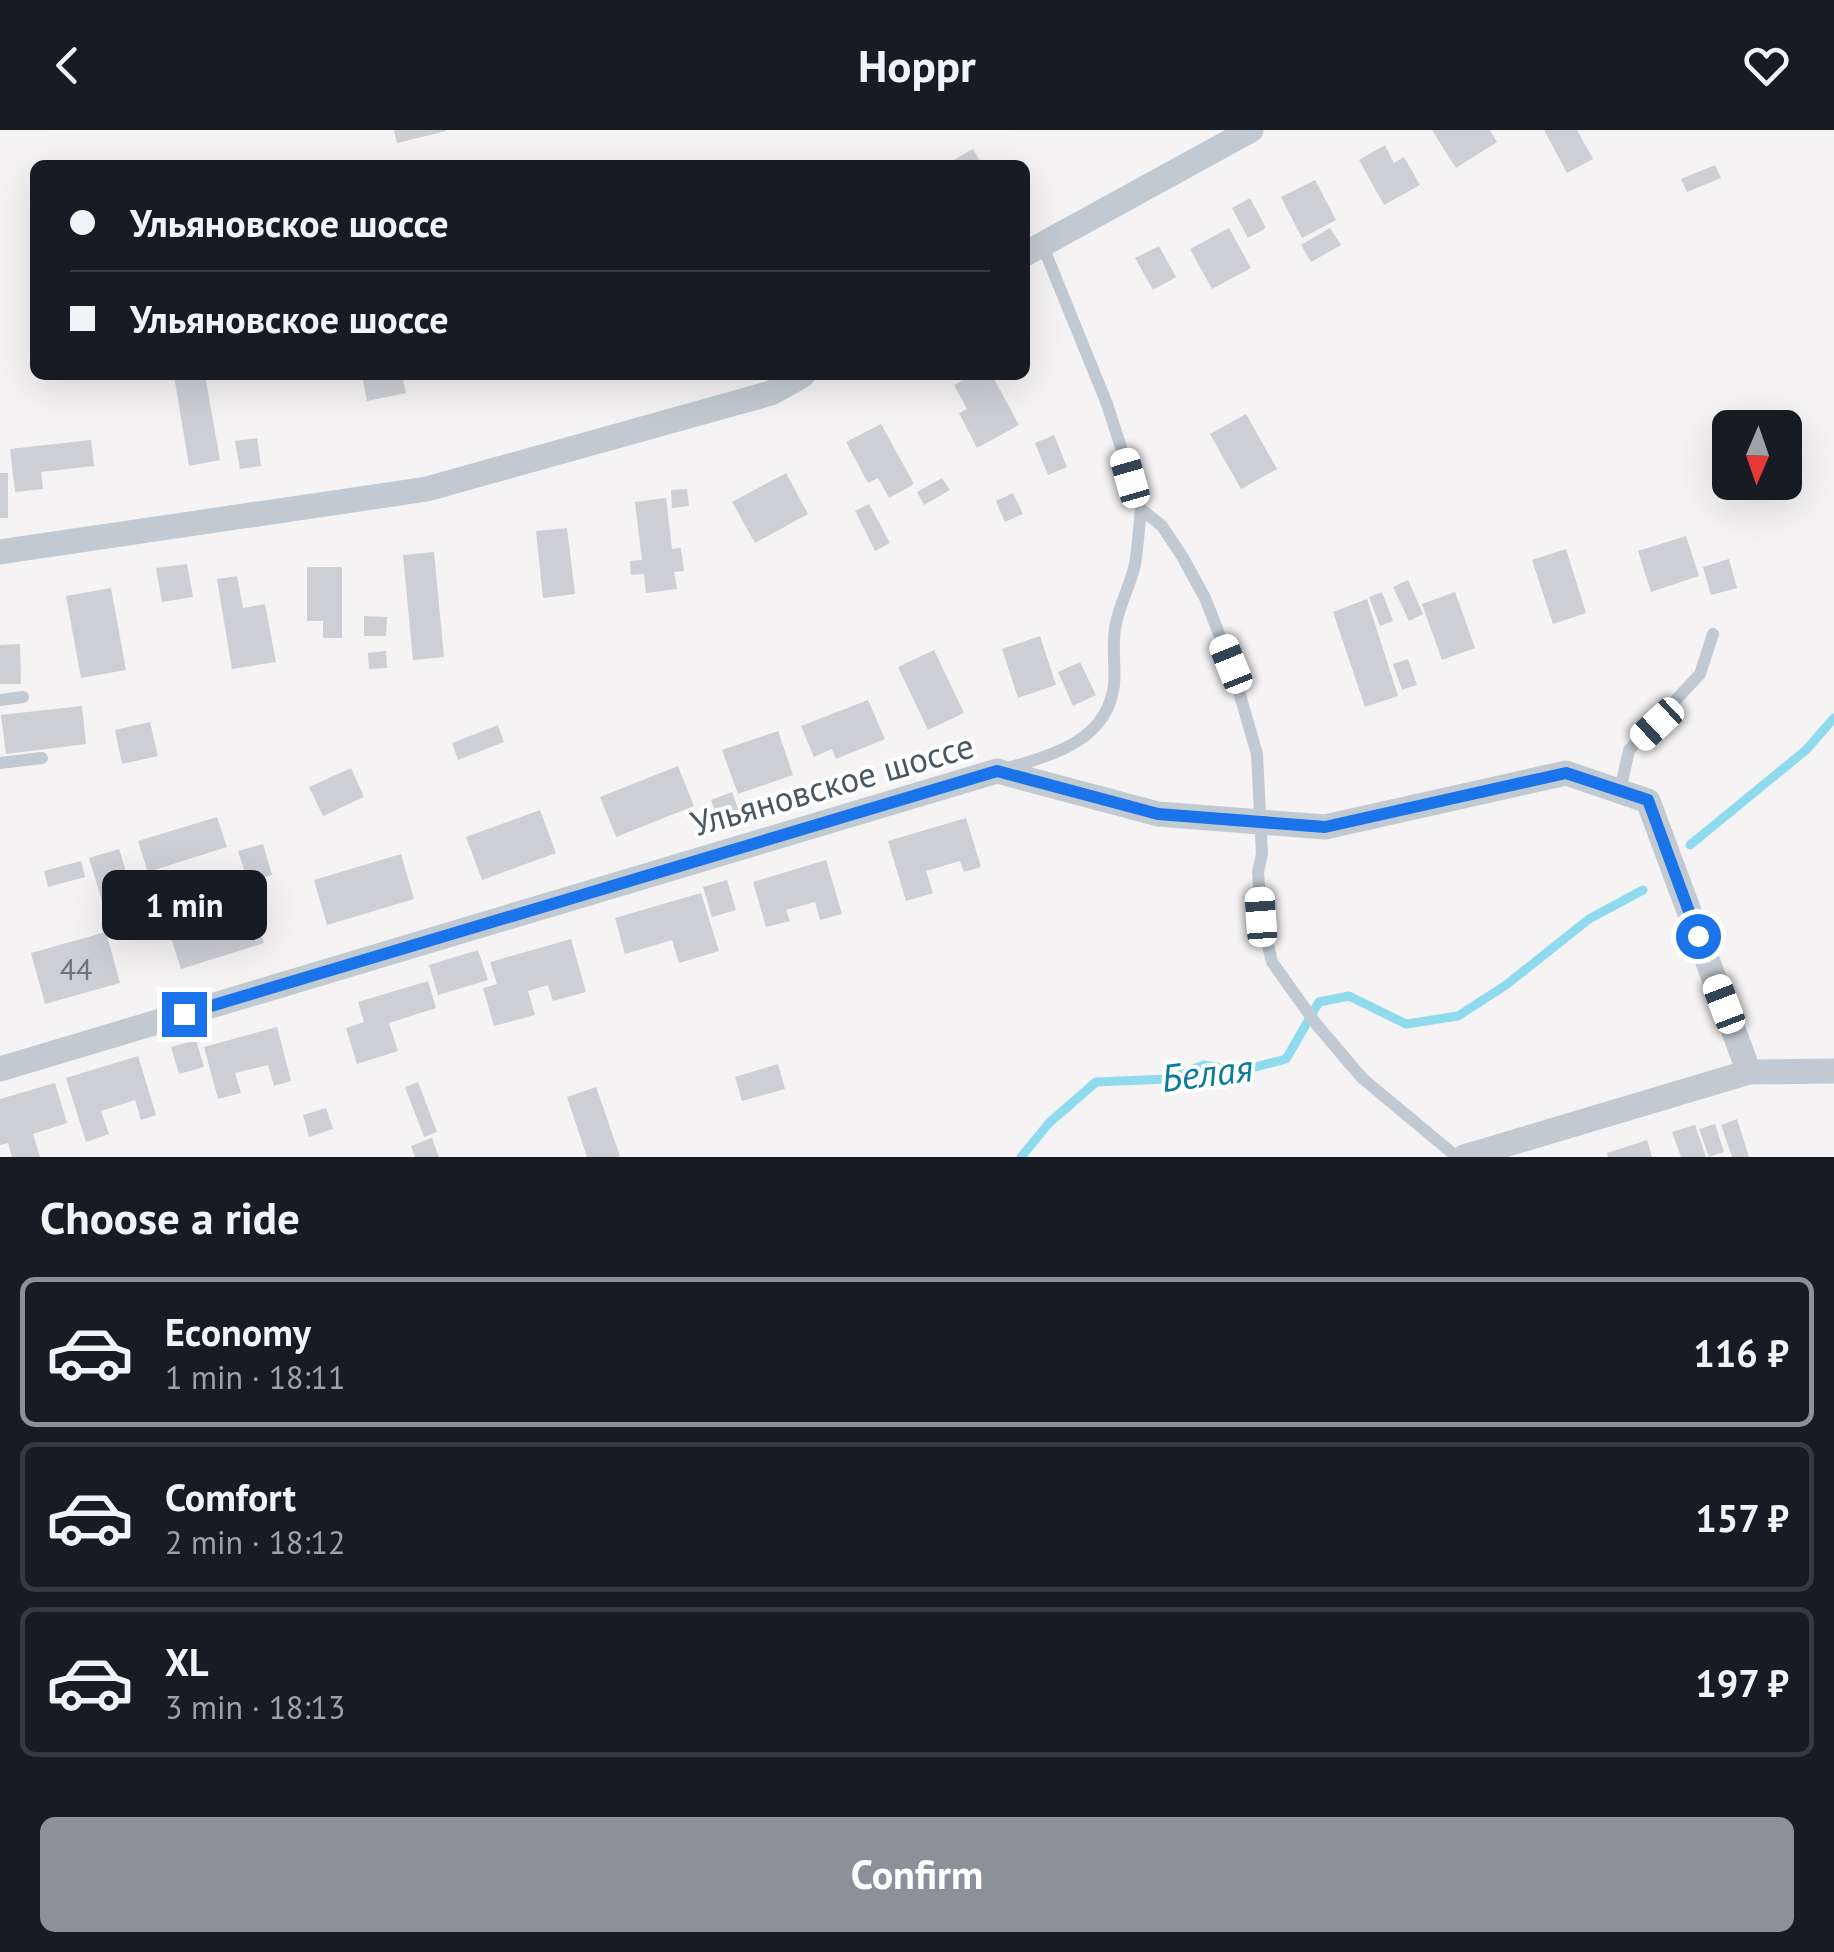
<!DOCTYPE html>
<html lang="en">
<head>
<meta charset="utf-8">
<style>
	:root { --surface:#171b24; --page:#242831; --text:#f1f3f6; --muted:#9ea1a6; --line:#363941; --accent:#8c9099 }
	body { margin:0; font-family:"PT Sans",sans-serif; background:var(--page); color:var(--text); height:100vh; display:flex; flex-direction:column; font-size:38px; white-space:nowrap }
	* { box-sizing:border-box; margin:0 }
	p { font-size:32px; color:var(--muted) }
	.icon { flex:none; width:55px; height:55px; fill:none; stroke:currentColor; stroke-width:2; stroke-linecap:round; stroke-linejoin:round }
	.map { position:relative; height:1027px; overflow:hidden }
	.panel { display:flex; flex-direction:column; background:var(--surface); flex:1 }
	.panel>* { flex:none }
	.guide { position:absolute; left:30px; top:30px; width:1000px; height:220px; border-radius:15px; box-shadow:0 10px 40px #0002; display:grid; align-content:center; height:220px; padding:0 40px; background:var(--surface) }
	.needle { width:65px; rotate:182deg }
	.buttons { position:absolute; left:1712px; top:280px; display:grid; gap:20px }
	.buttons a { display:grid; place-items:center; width:90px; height:90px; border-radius:15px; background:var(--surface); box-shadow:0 10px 40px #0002; font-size:50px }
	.end { position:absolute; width:45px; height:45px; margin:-22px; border:12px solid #1a73e8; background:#fff; box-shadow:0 0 0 5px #fff }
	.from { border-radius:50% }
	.bubble { position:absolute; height:70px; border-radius:15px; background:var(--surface); box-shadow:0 10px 40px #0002; font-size:32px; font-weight:700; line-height:70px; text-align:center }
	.car { position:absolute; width:30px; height:60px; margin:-30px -15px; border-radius:12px; box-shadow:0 0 8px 2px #0007; background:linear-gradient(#fff 24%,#345 0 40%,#fff 0 76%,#345 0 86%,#fff 0) }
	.guide b { display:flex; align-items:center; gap:35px; height:95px; font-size:38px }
	.guide b+b { border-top:2px solid var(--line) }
	.guide i { width:25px; height:25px; background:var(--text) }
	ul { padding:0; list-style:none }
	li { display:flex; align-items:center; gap:30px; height:150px; margin:0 20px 15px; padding:0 20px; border:5px solid var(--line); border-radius:15px }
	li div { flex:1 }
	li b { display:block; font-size:38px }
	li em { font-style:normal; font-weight:700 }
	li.current { border-color:var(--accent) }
	li>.icon { width:90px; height:90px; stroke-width:1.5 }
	h2 { padding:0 40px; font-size:45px; line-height:120px }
	.primary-button { display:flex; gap:20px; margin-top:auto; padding:20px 40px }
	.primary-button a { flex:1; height:115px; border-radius:15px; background:var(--accent); color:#fff; font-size:40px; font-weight:700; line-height:115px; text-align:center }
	header { display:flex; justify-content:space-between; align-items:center; height:130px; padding:0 40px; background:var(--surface); font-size:45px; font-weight:700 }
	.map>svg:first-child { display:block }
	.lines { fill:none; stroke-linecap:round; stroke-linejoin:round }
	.stream { stroke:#90daee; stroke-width:9 }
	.building { fill:#cdcfd5 }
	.lane { stroke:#c1cad2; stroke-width:12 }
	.street { stroke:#c1cad2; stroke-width:25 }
	.route { stroke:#1a73e8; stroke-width:12 }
	.labels { text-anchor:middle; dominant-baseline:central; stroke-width:8; stroke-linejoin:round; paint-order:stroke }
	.number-label { font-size:30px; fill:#6b747e }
	.street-label { font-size:35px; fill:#4a5661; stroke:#fff }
	.water-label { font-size:38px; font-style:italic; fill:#0c7c9b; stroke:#fff }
</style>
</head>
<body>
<header><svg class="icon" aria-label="back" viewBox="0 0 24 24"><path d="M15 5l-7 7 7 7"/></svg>Hoppr<svg class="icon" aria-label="heart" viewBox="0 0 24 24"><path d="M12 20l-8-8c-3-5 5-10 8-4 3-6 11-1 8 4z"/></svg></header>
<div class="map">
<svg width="1834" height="1027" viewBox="0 0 1834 1027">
	<rect width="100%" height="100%" fill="#f5f3f3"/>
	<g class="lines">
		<g class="stream">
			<path d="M1690,715l116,-95 28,-32"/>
			<path d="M1021,1027l28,-34 47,-41 71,-3 37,-14 35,6 47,-12 33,-57 30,-6 57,28 52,-8 48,-31 83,-66 54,-29"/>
		</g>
	</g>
	<g class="building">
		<path d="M394,0h52v1l-49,12z"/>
		<path d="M1432,0h58l7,12 -41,26z"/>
		<path d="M1544,0h33l16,29 -26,14z"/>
		<path d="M1385,15l9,18 10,-6 16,28 -36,20 -25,-45z"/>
		<path d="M973,19l9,16h-37z"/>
		<path d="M1715,35l6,13 -34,14 -6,-13z"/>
		<path d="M1315,50l21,40 -34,18 -21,-41z"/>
		<path d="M1250,68l16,30 -18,10 -16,-30z"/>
		<path d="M1229,98l22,40 -39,21 -22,-40z"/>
		<path d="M1330,98l11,17 -30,17 -10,-17z"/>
		<path d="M1159,116l17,31 -23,13 -18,-32z"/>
		<path d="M174,245h31l15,85 -31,6z"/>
		<path d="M362,245h40l4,18 -39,8z"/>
		<path d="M972,245h20l27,50 -42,23 -18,-35 8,-4 -13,-24z"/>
		<path d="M1246,284l31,55 -36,20 -31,-55z"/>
		<path d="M881,294l33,60 -25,14 -11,-20 -10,5 -22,-41z"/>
		<path d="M1054,305l13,32 -19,8 -13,-32z"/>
		<path d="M257,308l4,28 -21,3 -5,-28z"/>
		<path d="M91,310l3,26 -53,6 2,17 -28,3 -5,-43z"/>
		<rect x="0" y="343" width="8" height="45"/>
		<path d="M786,343l22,41 -53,29 -23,-41z"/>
		<path d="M942,348l8,12 -26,15 -7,-13z"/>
		<path d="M687,359l2,17 -17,2 -1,-18z"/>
		<path d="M1013,363l10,21 -18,8 -9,-21z"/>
		<path d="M666,368l6,51 9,-1 3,23 -10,1 3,17 -31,4 -2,-19 -13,1 -1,-14 12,-1 -7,-58z"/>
		<path d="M869,374l21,39 -15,8 -20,-40z"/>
		<path d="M567,398l8,66 -32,4 -7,-67z"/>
		<path d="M1686,406l13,40 -48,16 -13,-41z"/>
		<path d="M1566,419l20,64 -33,11 -21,-64z"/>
		<path d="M434,422l10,105 -31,3 -10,-105z"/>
		<path d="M1729,429l8,29 -26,7 -8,-28z"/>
		<path d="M187,434l6,33 -31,5 -6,-34z"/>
		<path d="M307,437h35v71h-19v-17h-16z"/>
		<path d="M237,446l6,32 22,-4 11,58 -44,7 -15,-90z"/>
		<path d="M1408,450l15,34 -14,7 -16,-34z"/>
		<path d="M111,458l15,82 -45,8 -15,-82z"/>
		<path d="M1382,462l11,29 -13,5 -11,-29z"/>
		<path d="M1455,462l20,56 -33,12 -20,-56z"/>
		<path d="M1367,469l31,97 -33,11 -32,-95z"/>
		<path d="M364,486l23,1 -1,19h-22z"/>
		<path d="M1040,506l16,49 -38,13 -16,-49z"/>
		<path d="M20,514l1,40h-21v-39z"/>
		<path d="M934,520l30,63 -36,17 -30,-63z"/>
		<path d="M386,521l1,17 -18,1 -1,-16z"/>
		<path d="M1408,529l9,26 -15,5 -9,-26z"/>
		<path d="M1080,532l16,33 -23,11 -15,-34z"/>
		<path d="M868,570l17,39 -49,20 -4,-10 -18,8 -13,-31z"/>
		<path d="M82,576l4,38 -80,10 -5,-39z"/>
		<path d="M150,592l8,34 -36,8 -7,-34z"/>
		<path d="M498,595l6,17 -46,18 -6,-17z"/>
		<path d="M778,601l15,44 -55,19 -16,-44z"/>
		<path d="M678,636l16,40 -78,31 -16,-40z"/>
		<path d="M351,638l13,29 -41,19 -14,-29z"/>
		<path d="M732,662l8,22 -21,7 -8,-21z"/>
		<path d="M540,680l16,43 -74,27 -16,-43z"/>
		<path d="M217,687l10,30 -79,25 -10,-31z"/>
		<path d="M966,688l15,49 -17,5 -4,-11 -34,10 7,22 -27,8 -18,-60z"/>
		<path d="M263,714l9,31 -24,7 -10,-31z"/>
		<path d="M119,719l13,42 -30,10 -13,-43z"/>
		<path d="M401,724l13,45 -87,26 -13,-45z"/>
		<path d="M826,730l16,54 -22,6 -5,-18 -29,8 4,11 -24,6 -13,-45z"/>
		<path d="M81,731l4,16 -37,10 -4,-16z"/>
		<path d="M727,750l9,30 -24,7 -9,-30z"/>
		<path d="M701,763l18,58 -40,12 -7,-23 -47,14 -10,-36z"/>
		<path d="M252,775l12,38 -83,26 -12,-37z"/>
		<path d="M106,802l14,51 -75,21 -14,-51z"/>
		<path d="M571,809l15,53 -33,9 -5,-16 -20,6 7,24 -41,11 -11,-38 14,-4 -7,-22z"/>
		<path d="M478,820l10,30 -50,15 -9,-30z"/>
		<path d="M428,851l8,27 -47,15 9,28 -41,13 -11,-36 18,-6 -6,-20z"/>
		<path d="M277,897l14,54 -17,5 -6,-21 -33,8 6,20 -23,6 -14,-52z"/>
		<path d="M196,910l8,27 -25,7 -8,-27z"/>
		<path d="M138,926l18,59 -15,5 -6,-20 -34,11 8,23 -23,8 -20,-64z"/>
		<path d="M778,934l7,25 -43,12 -7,-24z"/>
		<path d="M418,952l19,50 -13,5 -19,-50z"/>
		<path d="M55,953l12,40 -34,11 7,23h-28l-4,-14 -8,2v-46z"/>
		<path d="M596,957l24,69 -2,1h-31l-20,-60z"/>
		<path d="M326,978l7,21 -24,8 -6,-22z"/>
		<path d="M1737,989l12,38h-17l-11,-32z"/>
		<path d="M1715,994l9,28 -15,5 -10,-28z"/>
		<path d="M1695,995l11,32h-25l-9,-25z"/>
		<path d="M432,1008l7,19h-24l-4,-11z"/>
		<path d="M1647,1010l5,17h-44l-1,-4z"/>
	</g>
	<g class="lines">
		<g class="lane">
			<path d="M1042,114l65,160 34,105 21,17 20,30 23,42 26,66 26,90 5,100 -4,18 3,45 11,45 45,63 45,53 95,79"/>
			<path d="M0,570l23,-3"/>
			<path d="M0,633l42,-5"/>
			<path d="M1005,639c46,-14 102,-27 109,-84 2,-21 -3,-41 2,-62 4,-20 15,-39 19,-59 3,-18 4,-37 6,-55"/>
			<path d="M1620,661l9,-41 71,-76 13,-40"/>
		</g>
		<g class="street">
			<path d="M1025,124l226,-124"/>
			<path d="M0,422l427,-63 344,-96 32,-18"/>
			<path d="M0,939l997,-298 161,43 167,13 241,-54 82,28 101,271"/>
			<path d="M1464,1027l285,-85 85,-1"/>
		</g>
	</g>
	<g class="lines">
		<path class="route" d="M184,884l813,-243 161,43 167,13 241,-54 82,27 50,136"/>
	</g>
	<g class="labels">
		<g class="number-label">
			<text x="76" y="838">44</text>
		</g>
		<g class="street-label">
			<text transform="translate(832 654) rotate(-16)">Ульяновское шоссе</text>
		</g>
		<g class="water-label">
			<text transform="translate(1207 942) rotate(-7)">Белая</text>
		</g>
	</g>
</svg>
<div class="buttons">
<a><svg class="needle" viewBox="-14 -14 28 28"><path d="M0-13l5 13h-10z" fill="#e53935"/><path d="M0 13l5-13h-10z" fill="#9ea1a6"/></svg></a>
</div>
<i class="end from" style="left:1698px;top:806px"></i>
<i class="end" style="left:184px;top:884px"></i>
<div class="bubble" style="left:102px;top:740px;width:165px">1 min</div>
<i class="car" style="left:1130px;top:348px;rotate:344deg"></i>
<i class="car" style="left:1231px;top:534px;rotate:338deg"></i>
<i class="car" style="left:1657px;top:594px;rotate:227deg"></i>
<i class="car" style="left:1261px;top:787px;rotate:356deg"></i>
<i class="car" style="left:1724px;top:874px;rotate:339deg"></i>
<div class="guide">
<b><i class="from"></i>Ульяновское шоссе</b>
<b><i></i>Ульяновское шоссе</b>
</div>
</div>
<section class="panel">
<h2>Choose a ride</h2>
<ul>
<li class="current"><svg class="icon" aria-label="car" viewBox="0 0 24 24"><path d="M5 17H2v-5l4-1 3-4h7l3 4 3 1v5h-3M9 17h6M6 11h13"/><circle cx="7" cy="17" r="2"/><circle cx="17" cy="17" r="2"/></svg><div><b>Economy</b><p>1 min · 18:11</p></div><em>116 ₽</em></li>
<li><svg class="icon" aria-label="car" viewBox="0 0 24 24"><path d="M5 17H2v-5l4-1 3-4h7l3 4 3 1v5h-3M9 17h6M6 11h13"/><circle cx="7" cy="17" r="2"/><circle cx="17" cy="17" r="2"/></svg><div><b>Comfort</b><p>2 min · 18:12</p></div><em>157 ₽</em></li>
<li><svg class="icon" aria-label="car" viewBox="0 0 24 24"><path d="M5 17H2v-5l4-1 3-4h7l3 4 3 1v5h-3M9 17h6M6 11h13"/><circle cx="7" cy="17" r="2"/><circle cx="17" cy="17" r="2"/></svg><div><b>XL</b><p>3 min · 18:13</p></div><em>197 ₽</em></li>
</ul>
<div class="primary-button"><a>Confirm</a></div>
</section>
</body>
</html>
